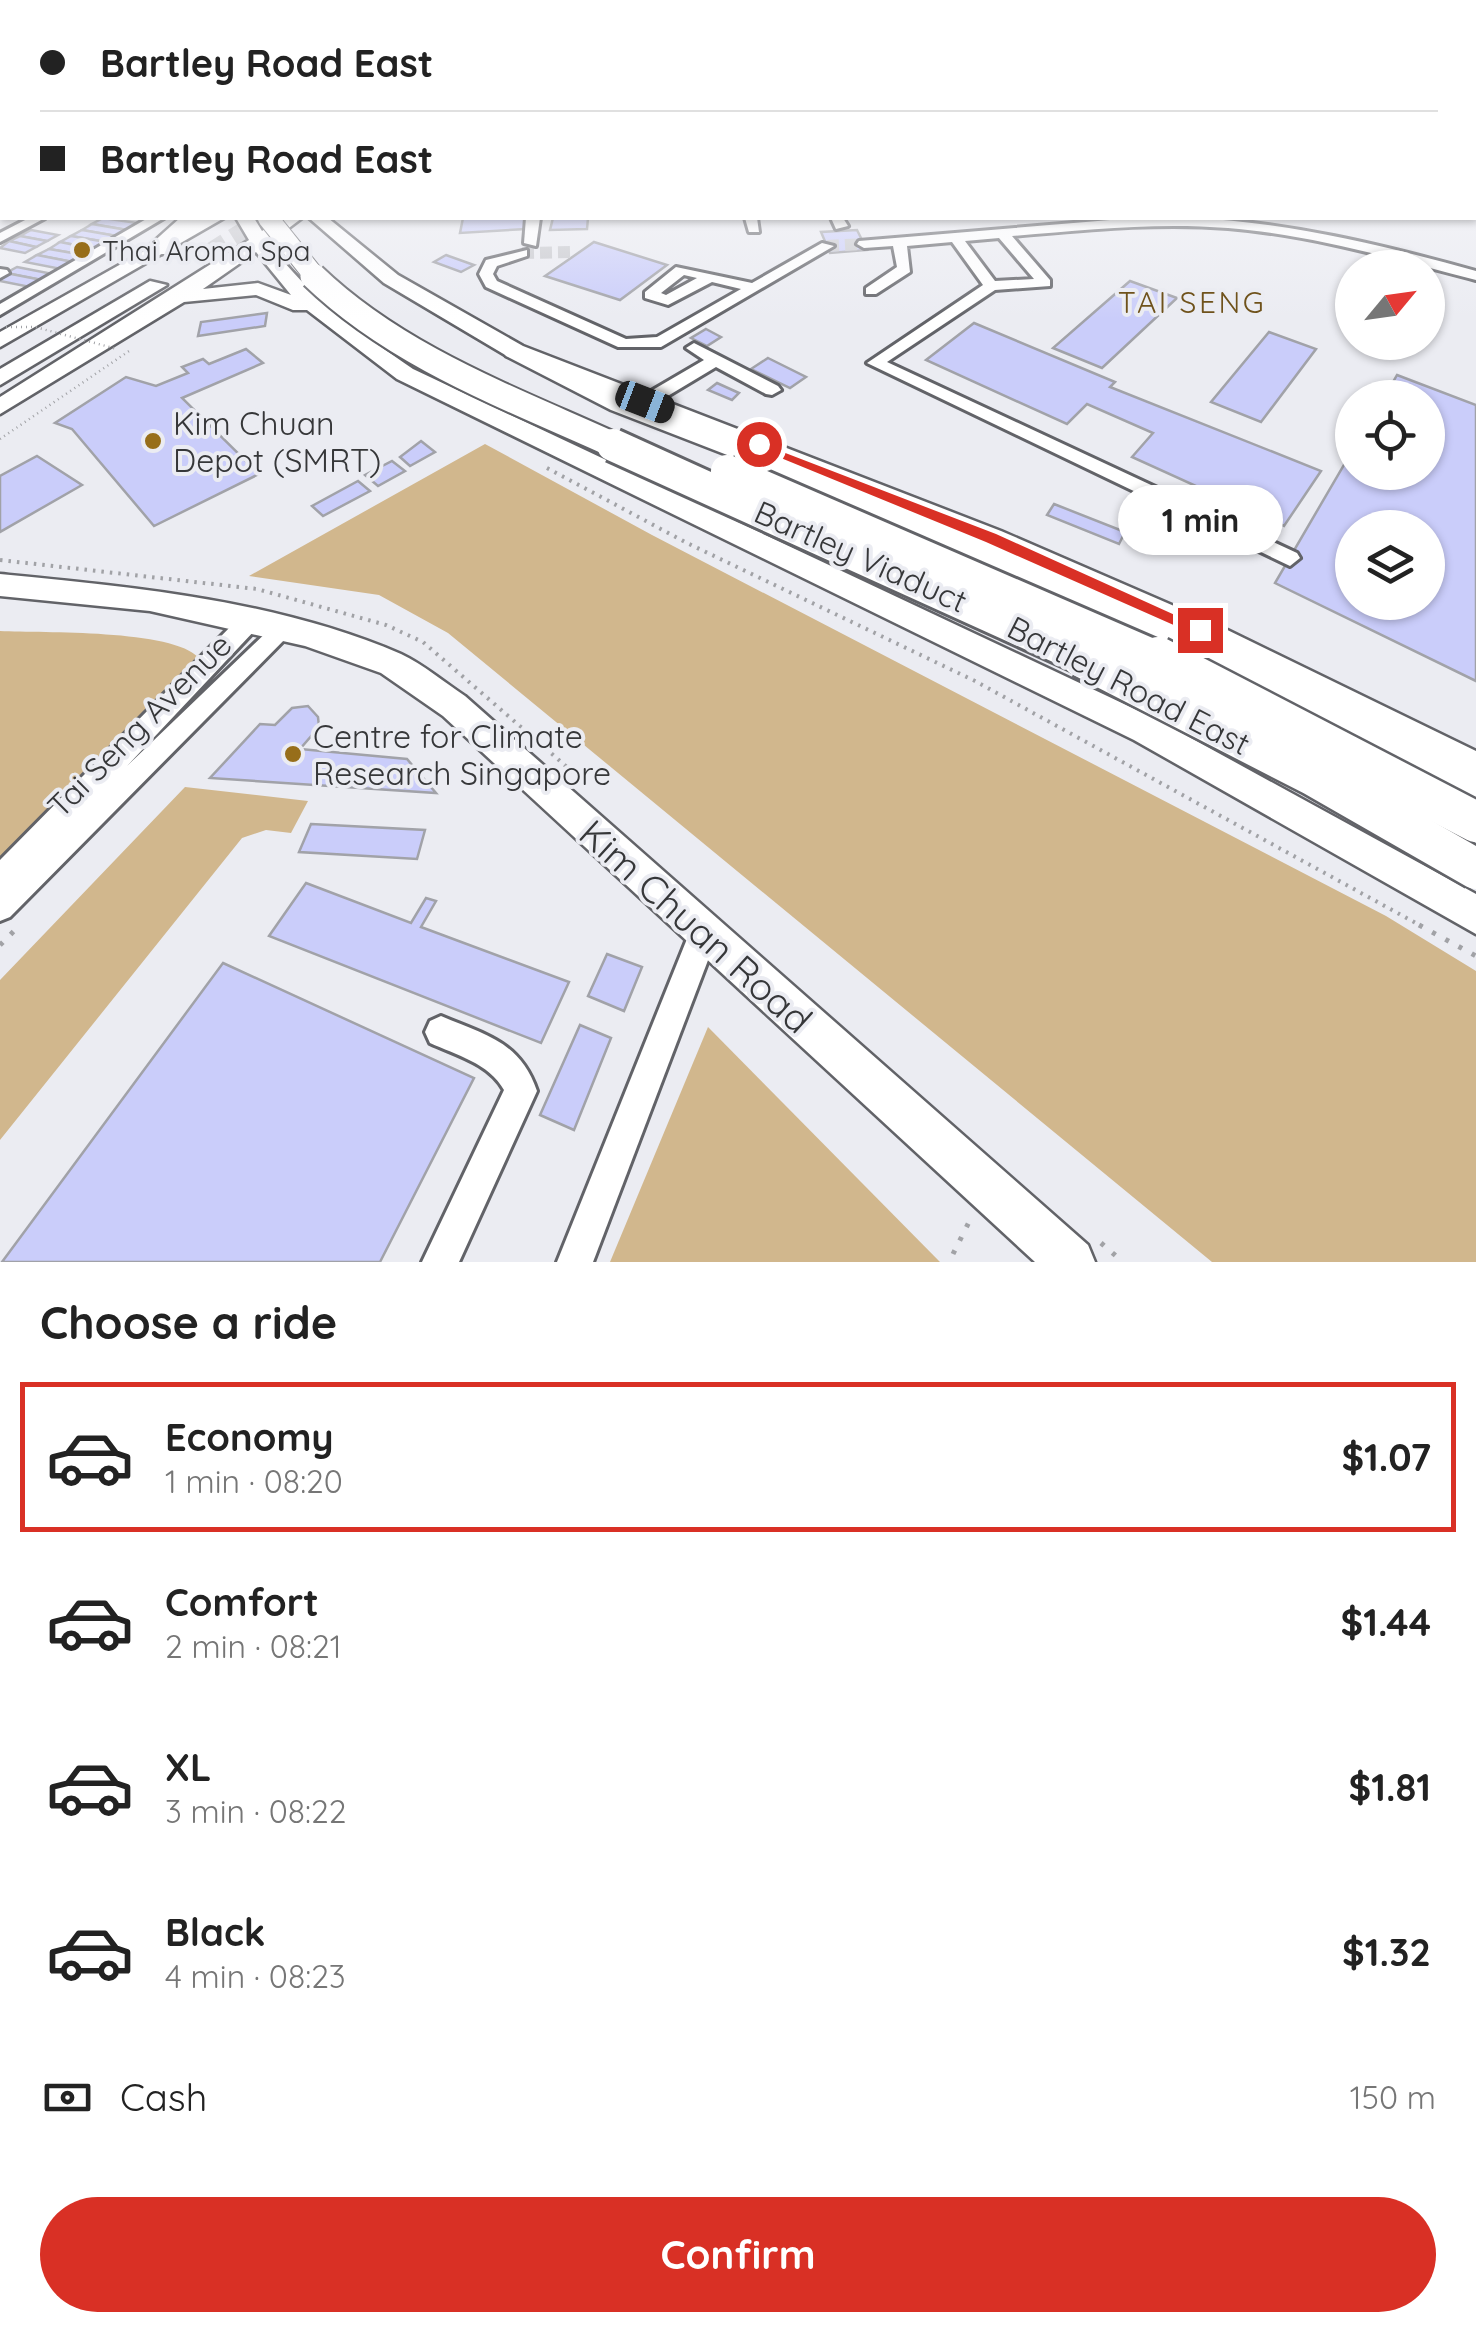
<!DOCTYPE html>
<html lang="en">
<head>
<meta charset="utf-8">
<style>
	:root { --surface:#fff; --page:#f6f6f6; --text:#222; --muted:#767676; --line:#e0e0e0; --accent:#d93025 }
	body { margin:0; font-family:Quicksand,sans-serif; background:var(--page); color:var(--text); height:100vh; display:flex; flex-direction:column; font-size:38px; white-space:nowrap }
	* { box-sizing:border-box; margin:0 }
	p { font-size:32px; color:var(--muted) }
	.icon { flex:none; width:55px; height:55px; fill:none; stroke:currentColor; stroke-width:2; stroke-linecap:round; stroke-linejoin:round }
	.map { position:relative; height:1262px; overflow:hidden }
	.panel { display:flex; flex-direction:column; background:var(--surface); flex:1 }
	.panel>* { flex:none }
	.hud { position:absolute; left:0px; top:0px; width:1478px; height:220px; box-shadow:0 2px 8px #0004; display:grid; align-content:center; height:220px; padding:0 40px; background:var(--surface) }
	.needle { width:65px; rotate:61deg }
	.controls { position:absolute; left:1335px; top:250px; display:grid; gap:20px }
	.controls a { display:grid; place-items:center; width:110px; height:110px; border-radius:50%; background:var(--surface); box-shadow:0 2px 8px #0004; font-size:50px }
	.end { position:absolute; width:45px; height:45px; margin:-22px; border:12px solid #d93025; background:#fff; box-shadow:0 0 0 5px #fff }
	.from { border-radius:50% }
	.bubble { position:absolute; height:70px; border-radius:35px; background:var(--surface); box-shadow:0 2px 8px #0004; font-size:32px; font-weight:700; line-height:70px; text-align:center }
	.car { position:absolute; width:30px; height:60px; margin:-30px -15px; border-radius:12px; box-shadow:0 0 8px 2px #0007; background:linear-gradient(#222 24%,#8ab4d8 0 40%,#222 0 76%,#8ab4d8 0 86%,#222 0) }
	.hud b { display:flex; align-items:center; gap:35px; height:95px; font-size:38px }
	.hud b+b { border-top:2px solid var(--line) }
	.hud i { width:25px; height:25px; background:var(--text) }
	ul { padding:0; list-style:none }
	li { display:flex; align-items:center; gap:30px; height:150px; margin:0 20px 15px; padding:0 20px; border:5px solid transparent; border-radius:0px }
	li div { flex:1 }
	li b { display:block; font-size:38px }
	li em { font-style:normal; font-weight:700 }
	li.selected { border-color:var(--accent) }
	li>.icon { width:90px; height:90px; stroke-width:1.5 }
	h2 { padding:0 40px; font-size:45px; line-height:120px }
	.pay { display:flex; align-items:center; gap:25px; height:110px; padding:0 40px; font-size:38px }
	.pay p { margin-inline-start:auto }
	.button { display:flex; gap:20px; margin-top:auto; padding:20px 40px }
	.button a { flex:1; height:115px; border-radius:60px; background:var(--accent); color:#fff; font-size:40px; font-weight:700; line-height:115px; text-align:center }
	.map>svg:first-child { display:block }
	.green { fill:#d1b78d }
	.building { fill:#cacdfa; stroke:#a1a2a8; stroke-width:2.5; fill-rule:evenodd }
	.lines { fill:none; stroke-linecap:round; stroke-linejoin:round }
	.minor-tunnel { stroke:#c7c8cd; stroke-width:12; stroke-dasharray:12 6; stroke-linecap:butt }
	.major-tunnel { stroke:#c7c8cd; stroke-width:18; stroke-dasharray:18 9; stroke-linecap:butt }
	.minor-casing { stroke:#626368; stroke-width:6 }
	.major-casing { stroke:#626368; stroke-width:5 }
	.highway-casing { stroke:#626368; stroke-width:5 }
	.path-far2 { stroke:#a1a2a6; stroke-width:2.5; stroke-dasharray:1 4; stroke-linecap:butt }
	.path-far1 { stroke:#a1a2a6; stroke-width:4; stroke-dasharray:2.5 6; stroke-linecap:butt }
	.path { stroke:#a1a2a6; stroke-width:5; stroke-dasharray:4 11; stroke-linecap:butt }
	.minor { fill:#fff; fill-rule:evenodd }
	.major { fill:#fff; fill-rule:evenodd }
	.highway { fill:#fff; fill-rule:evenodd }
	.highway-bridge-far3-casing { stroke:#626368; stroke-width:22; stroke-linecap:butt }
	.highway-bridge-far2-casing { stroke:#626368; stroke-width:29; stroke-linecap:butt }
	.highway-bridge-far1-casing { stroke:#626368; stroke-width:38; stroke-linecap:butt }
	.highway-bridge-casing { stroke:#626368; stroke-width:45; stroke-linecap:butt }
	.path-bridge { stroke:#a1a2a6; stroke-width:2.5; stroke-dasharray:1 4; stroke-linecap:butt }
	.highway-bridge-far3 { stroke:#fff; stroke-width:20 }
	.highway-bridge-far2 { stroke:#fff; stroke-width:25 }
	.highway-bridge-far1 { stroke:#fff; stroke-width:32 }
	.highway-bridge { stroke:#fff; stroke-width:40 }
	.route { fill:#d93025 }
	.poi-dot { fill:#976e1a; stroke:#ebecf2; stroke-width:4 }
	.labels { text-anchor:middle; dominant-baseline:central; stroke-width:8; stroke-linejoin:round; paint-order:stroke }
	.far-poi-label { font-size:28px; fill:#363739; stroke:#ebecf2; text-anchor:start }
	.far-neighbourhood-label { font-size:30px; letter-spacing:2.5px; fill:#6f521b; stroke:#ebecf2 }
	.poi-label { font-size:32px; fill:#363739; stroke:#ebecf2; text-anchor:start }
	.street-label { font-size:32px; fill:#363739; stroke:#ebecf2 }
	.near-street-label { font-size:38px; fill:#363739; stroke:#ebecf2 }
</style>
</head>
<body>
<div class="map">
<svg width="1476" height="1262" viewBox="0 0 1476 1262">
	<rect width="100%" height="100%" fill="#ebecf2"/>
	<g class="green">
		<path d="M485,444l167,91 734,381 90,55v291h-264l-764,-629 -69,-38 -130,-19z"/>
		<path d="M0,631c43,2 173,-2 199,27l-6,26 -193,182z"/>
		<path d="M185,787l123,14 -17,32 -25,-3 -24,8 -242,302v-160z"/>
		<path d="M708,1027l232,235h-330z"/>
	</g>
	<g class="building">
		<path d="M103,218l34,5 -10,7 -35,-6z"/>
		<path d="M463,218h65l-2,11 -66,4z"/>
		<path d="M553,218h35l-1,11 -37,1z"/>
		<path d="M92,224l35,6 -10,6 -35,-6z"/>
		<path d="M31,230l27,5 -11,6 -27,-5z"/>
		<path d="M82,230l35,6 -11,6 -35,-6z"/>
		<path d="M857,230l10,20 -37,3 -9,-21z"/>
		<path d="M20,236l27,5 -11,6 -27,-6z"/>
		<path d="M71,236l35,6 -11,7 -35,-7z"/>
		<path d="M9,241l27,6 -11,6 -25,-5z"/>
		<path d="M60,242l35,7 -11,6 -35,-6z"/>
		<path d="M594,242l73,23 -47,35 -75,-24z"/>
		<path d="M49,249l35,6 -11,7 -36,-7z"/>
		<path d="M37,255l36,7 -12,7 -36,-7z"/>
		<path d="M446,255l28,10 -13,7 -27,-10z"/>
		<path d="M17,267l36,7 -11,6 -36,-7z"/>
		<path d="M6,273l36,7 -12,7 -30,-6z"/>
		<path d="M1130,281l47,17 -75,70 -49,-20z"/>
		<path d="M267,313l-2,13 -67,10 3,-14z"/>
		<path d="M974,323l141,59 -5,5 211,84 -37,55 -152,-69 21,-24 -66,-29 -20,20 -141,-64z"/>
		<path d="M706,329l15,8 -14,9 -16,-8z"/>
		<path d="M1269,332l47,17 -55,73 -50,-20z"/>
		<path d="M246,349l17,14 -81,35 77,76 -105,52 -82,-97 -17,-6 71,-46 30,9 32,-13 -6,-6 21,-8 6,5z"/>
		<path d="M768,358l38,19 -16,11 -39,-19z"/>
		<path d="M1397,375l79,30v276l-201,-98 77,-132v21h76v-74h-44zM1352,528h76v74h-76z"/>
		<path d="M717,383l22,10 -7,7 -24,-10z"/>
		<path d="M421,441l14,11 -25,14 -10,-9z"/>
		<path d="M37,456l45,29 -82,47v-56z"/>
		<path d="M392,461l13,10 -27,15 -13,-11z"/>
		<path d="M358,481l12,10 -47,25 -11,-10z"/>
		<path d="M1054,504l71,28 -6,12 -72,-29z"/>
		<path d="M308,706l10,11 1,10 -19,22 107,10 29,34 -226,-15 50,-54 15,1 17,-17z"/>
		<path d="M311,824l114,6 -8,29 -118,-7z"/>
		<path d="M306,883l105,40 15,-25 10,3 -15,26 148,55 -28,61 -272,-107z"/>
		<path d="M607,954l35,13 -18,44 -36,-15z"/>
		<path d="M223,963l251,115 -94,184h-378z"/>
		<path d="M580,1025l31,13 -37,92 -34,-15z"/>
	</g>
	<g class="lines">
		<g class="minor-tunnel">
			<path d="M827,246l37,-2"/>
			<path d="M522,253l53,-1"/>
		</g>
		<path class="major-tunnel" d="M210,252l54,-34"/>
		<g class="minor-casing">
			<g id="minor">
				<path d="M29,218h16l-45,24v-9z"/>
				<path d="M148,218h16l-164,97v-11z"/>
				<path d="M526,218h14l-4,28 -12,-3z"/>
				<path d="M745,218h12l2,14h-10z"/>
				<path d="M831,218h12l5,8 -12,3z"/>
				<path d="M1191,218c97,4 191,27 285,53v9c-82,-21 -163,-45 -248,-52 -72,-6 -145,2 -216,8l38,44v6l-55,4 -108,72 410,191 3,5 -10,8 -423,-203 116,-78 -31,-43 -45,4 3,26 -34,22h-10v-6l31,-21 -4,-21 -29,2 -7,-4 2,-3 251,-21zM999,238l35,41 -39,2 -30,-40z"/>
				<path d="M822,243l12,3 -173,101h-43l-132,-60 -7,-13 7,-14 41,-10v6l-30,10 -4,8 4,7 129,58 31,-2 84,-48 -29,-7 -44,23 -23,-7v-6l31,-25 76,16zM684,275l13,3 -31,17 -5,-2z"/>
				<path d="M0,269l7,1 2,3 -9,5z"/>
				<path d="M694,343l84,43 3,4 -9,5 -6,-1 -50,-27 -65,39h-12v-8l65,-38 -18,-12z"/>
				<path d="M248,614l8,3 3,6 -3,6 -129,137 147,-141h16l3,6 -283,286 -10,4v-61l240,-243z"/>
				<path d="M703,919l10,5 5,10 -125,328h-36l136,-338z"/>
				<path d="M441,1016c44,19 79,25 96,75l-78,171h-37l82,-172c-15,-27 -48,-35 -74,-47l-5,-11 5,-11z"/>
			</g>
		</g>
		<g class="major-casing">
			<g id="major">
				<path d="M203,218h21l-224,129v-15z"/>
				<path d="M236,218h18l8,13 20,-13h20l-33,25c39,53 90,89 144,126l745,351 318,174v40l-342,-194 -737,-361 -90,-69h-14l-37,-15 -72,7 -184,112v-17l249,-157zM256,252l35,43 -33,-12 -55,6z"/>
				<path d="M309,218h19l70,57 125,71 478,185 210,91 265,129v32l-287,-145 -208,-93 -474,-189 -123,-73z"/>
				<path d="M150,281l17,4 -167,100v-16z"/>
				<path d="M0,574c133,13 276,26 401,80 22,10 44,29 64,42l623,549 7,17h-60l-592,-546 -62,-43 -76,-27 -155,-35 -150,-15z"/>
			</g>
		</g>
		<g class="highway-casing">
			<g id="highway">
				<path d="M180,218h22l-35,36h-16v-10z"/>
				<path d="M515,343l116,55 173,65 301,131 237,106 134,68v38l-160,-84 -235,-110 -297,-135 -173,-67 -105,-54 -4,-5 4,-5z"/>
			</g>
		</g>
		<path class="path-far2" d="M0,439l132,-90"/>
		<g class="path-far1">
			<path d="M547,468l140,75 288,138 448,246"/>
			<path d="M0,560l257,29 129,36 37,17 152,132"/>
		</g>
		<g class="path">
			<path d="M1419,925l57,31"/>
			<path d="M0,945l18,-18"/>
			<path d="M1101,1243l22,19"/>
			<path d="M953,1254l18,-36"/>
		</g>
		<use href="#minor" class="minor"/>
		<use href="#major" class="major"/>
		<use href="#highway" class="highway"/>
		<g class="highway-bridge-far3-casing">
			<path id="highway-bridge-far3" d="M268,218l48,60"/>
		</g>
		<g class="highway-bridge-far2-casing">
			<path id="highway-bridge-far2" d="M313,276c85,82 200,123 305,171"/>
		</g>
		<g class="highway-bridge-far1-casing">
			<g id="highway-bridge-far1">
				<path d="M613,445l474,215"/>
				<path d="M727,471l436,189"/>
			</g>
		</g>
		<g class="highway-bridge-casing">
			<g id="highway-bridge">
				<path d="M1082,657l230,118 164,94"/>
				<path d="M1158,657l318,165"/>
			</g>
		</g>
		<path class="path-bridge" d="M6,327h29l82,22"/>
		<use href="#highway-bridge-far3" class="highway-bridge-far3"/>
		<use href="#highway-bridge-far2" class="highway-bridge-far2"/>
		<use href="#highway-bridge-far1" class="highway-bridge-far1"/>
		<use href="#highway-bridge" class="highway-bridge"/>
	</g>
	<linearGradient id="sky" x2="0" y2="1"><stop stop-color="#8eb0e5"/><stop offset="0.45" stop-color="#f6f6f9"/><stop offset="1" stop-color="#f6f6f9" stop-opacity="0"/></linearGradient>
	<rect width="1476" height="319" fill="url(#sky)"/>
	<path class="route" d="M754,441l242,93 212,96 -3,4h-11l-208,-92 -232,-95z"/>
	<g class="poi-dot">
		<circle cx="82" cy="250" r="10"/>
		<circle cx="153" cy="441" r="10"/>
		<circle cx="293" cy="754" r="10"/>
	</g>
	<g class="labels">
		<g class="far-poi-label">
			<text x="102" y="250">Thai Aroma Spa</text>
		</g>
		<g class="far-neighbourhood-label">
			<text x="1192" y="302">TAI SENG</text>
		</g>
		<g class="poi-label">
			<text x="173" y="423">Kim Chuan<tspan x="173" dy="37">Depot (SMRT)</tspan></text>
			<text x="313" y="736">Centre for Climate<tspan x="313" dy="37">Research Singapore</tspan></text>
		</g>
		<g class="street-label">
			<text transform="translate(861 556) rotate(24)">Bartley Viaduct</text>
			<text transform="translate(1129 685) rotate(27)">Bartley Road East</text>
			<text transform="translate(139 725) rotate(-45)">Tai Seng Avenue</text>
		</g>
		<g class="near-street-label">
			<text transform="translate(696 926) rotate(42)">Kim Chuan Road</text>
		</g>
	</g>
</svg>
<div class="controls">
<a><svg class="needle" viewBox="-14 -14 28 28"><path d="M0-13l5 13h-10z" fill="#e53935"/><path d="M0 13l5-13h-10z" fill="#767676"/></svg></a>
<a><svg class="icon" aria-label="locate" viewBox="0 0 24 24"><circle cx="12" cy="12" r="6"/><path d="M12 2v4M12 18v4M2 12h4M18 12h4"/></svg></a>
<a><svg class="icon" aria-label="layers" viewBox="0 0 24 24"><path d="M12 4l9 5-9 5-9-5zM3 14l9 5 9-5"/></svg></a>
</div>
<i class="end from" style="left:759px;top:444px"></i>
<i class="end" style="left:1200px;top:630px"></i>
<div class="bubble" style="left:1118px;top:485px;width:165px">1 min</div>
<i class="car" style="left:645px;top:402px;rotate:111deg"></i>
<div class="hud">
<b><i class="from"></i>Bartley Road East</b>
<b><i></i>Bartley Road East</b>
</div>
</div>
<section class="panel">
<h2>Choose a ride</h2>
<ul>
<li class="selected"><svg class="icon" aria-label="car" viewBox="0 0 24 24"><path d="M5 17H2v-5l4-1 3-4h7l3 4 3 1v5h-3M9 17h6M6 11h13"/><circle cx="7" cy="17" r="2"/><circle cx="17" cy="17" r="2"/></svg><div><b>Economy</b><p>1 min · 08:20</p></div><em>$1.07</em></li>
<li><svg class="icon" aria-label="car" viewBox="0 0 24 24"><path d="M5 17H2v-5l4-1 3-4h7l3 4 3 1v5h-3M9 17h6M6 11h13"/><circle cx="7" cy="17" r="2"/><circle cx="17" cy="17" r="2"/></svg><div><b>Comfort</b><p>2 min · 08:21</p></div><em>$1.44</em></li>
<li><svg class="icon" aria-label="car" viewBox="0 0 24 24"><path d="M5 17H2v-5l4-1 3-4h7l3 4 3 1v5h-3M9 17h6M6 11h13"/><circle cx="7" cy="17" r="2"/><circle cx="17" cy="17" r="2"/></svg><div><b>XL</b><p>3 min · 08:22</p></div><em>$1.81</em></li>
<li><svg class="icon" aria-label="car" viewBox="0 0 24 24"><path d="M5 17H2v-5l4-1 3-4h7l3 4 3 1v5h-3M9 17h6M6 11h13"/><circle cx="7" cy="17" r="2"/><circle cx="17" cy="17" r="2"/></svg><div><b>Black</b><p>4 min · 08:23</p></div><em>$1.32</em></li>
</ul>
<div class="pay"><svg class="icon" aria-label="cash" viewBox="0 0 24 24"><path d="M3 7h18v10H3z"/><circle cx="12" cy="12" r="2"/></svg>Cash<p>150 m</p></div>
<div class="button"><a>Confirm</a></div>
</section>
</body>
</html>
